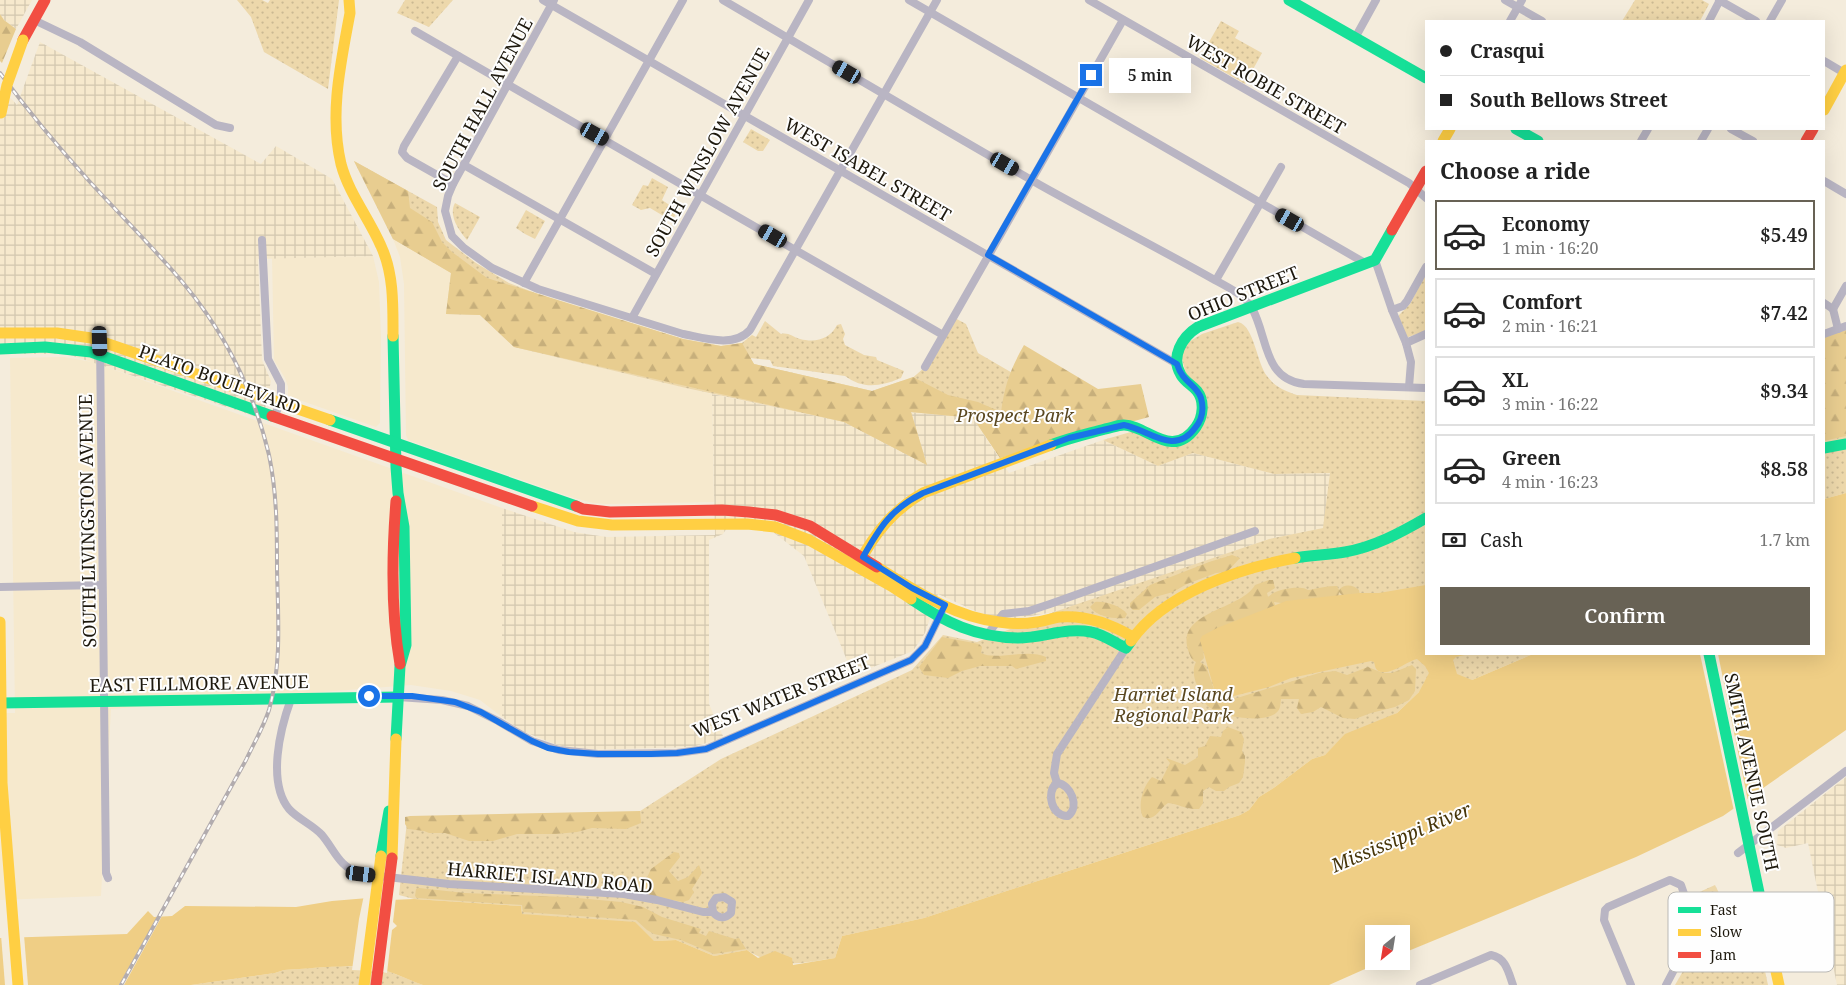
<!DOCTYPE html>
<html lang="en">
<head>
<meta charset="utf-8">
<style>
	:root { --surface:#fff; --page:#f2f2f2; --text:#222; --muted:#767676; --line:#e0e0e0; --accent:#686255 }
	body { margin:0; font-family:"Noto Serif",serif; background:var(--page); color:var(--text); height:100vh; display:flex; flex-direction:column; font-size:19px; white-space:nowrap }
	* { box-sizing:border-box; margin:0 }
	p { font-size:16px; color:var(--muted) }
	.icon { flex:none; width:28px; height:28px; fill:none; stroke:currentColor; stroke-width:2; stroke-linecap:round; stroke-linejoin:round }
	.map { position:relative; flex:1; overflow:hidden }
	.details { position:absolute; left:1425px; top:140px; width:400px; height:515px; display:flex; flex-direction:column; background:var(--surface); border-radius:0px; box-shadow:0 5px 20px #0002 }
	.details>* { flex:none }
	.banner { position:absolute; left:1425px; top:20px; width:400px; height:110px; border-radius:0px; box-shadow:0 5px 20px #0002; display:grid; align-content:center; height:110px; padding:0 15px; background:var(--surface) }
	.needle { width:32px; rotate:210deg }
	.fabs { position:absolute; left:1365px; top:925px; display:grid; gap:10px }
	.fabs a { display:grid; place-items:center; width:45px; height:45px; border-radius:0px; background:var(--surface); box-shadow:0 5px 20px #0002; font-size:25px }
	.end { position:absolute; width:22px; height:22px; margin:-11px; border:6px solid #1a73e8; background:#fff; box-shadow:0 0 0 2px #fff }
	.from { border-radius:50% }
	.bubble { position:absolute; height:35px; border-radius:0px; background:var(--surface); box-shadow:0 5px 20px #0002; font-size:16px; font-weight:600; line-height:35px; text-align:center }
	.car { position:absolute; width:15px; height:30px; margin:-15px -8px; border-radius:6px; box-shadow:0 0 4px 1px #0007; background:linear-gradient(#222 24%,#8ab4d8 0 40%,#222 0 76%,#8ab4d8 0 86%,#222 0) }
	.banner b { display:flex; align-items:center; gap:18px; height:48px; font-size:19px }
	.banner b+b { border-top:1px solid var(--line) }
	.banner i { width:12px; height:12px; background:var(--text) }
	ul { padding:0; list-style:none }
	li { display:flex; align-items:center; gap:15px; height:70px; margin:0 10px 8px; padding:0 5px; border:2px solid var(--line); border-radius:0px }
	li div { flex:1 }
	li b { display:block; font-size:19px }
	li em { font-style:normal; font-weight:600 }
	li.selected { border-color:var(--accent) }
	li>.icon { width:45px; height:45px; stroke-width:1.5 }
	h2 { padding:0 15px; font-size:22px; line-height:60px }
	.pay { display:flex; align-items:center; gap:12px; height:55px; padding:0 15px; font-size:19px }
	.pay p { margin-inline-start:auto }
	.cta { display:flex; gap:10px; margin-top:auto; padding:10px 15px }
	.cta a { flex:1; height:58px; border-radius:0px; background:var(--accent); color:#fff; font-size:20px; font-weight:600; line-height:58px; text-align:center }
	.map>svg:first-child { display:block }
	.built { fill:#f6e9cd }
	.industrial { fill:url(#industrial-grid) }
	.grass { fill:url(#grass-dots) }
	.forest { fill:url(#forest-firs) }
	.water { fill:#efce85 }
	.pier { fill:#f4ecdc }
	.lines { fill:none; stroke-linecap:round; stroke-linejoin:round }
	.street { stroke:#b9b5c3; stroke-width:8 }
	.fast { stroke:#16e098; stroke-width:11 }
	.slow { stroke:#ffcf43; stroke-width:11 }
	.jam { stroke:#f24e42; stroke-width:11 }
	.rail-casing { stroke:#b2acae; stroke-width:4 }
	.rail { stroke:#fefefe; stroke-width:2; stroke-dasharray:5.5; stroke-linecap:butt }
	.fast-bridge { stroke:#16e098; stroke-width:11 }
	.slow-bridge { stroke:#ffcf43; stroke-width:11 }
	.jam-bridge { stroke:#f24e42; stroke-width:11 }
	.route { stroke:#1a73e8; stroke-width:6 }
	.labels { text-anchor:middle; dominant-baseline:central; stroke-width:4; stroke-linejoin:round; paint-order:stroke }
	.street-label { font-size:18px; fill:#1d180d; stroke:#fefefe }
	.park-label { font-size:18px; font-style:italic; fill:#5a471f; stroke:#fefefe }
	.water-label { font-size:19px; font-style:italic; fill:#463509; stroke:#fefefe }
	.key { fill:#fefefe; stroke:#bab9b6; stroke-width:1 }
	.key-label { font-size:14px; fill:#1d180d }
</style>
</head>
<body>
<div class="map">
<svg width="1846" height="985" viewBox="0 0 1846 985">
	<defs>
		<pattern id="industrial-grid" width="8" height="8" patternUnits="userSpaceOnUse" patternTransform="scale(1.25)"><rect width="8" height="8" fill="#f6e9cd"/><path d="M0 4h8M4 0v8" fill="none" stroke="#d2c7af"/></pattern>
		<pattern id="grass-dots" width="8" height="8" patternUnits="userSpaceOnUse" patternTransform="scale(1.25)"><rect width="8" height="8" fill="#edd8ab"/><path d="M2 2h.1M6 6h.1" fill="none" stroke="#cbb992" stroke-width="1.8" stroke-linecap="round"/></pattern>
		<pattern id="forest-firs" width="22" height="20" patternUnits="userSpaceOnUse" patternTransform="scale(1.25)"><rect width="22" height="20" fill="#e8cd90"/><path d="M5 1l3.5 6h-7zM16 11l3.5 6h-7z" fill="#c7af7b"/></pattern>
	</defs>
	<rect width="100%" height="100%" fill="#f4ecdc"/>
	<g class="built">
		<path d="M393,239l58,34 -5,41 34,1 35,32 197,47 2,108 -108,2 -13,-1 -19,-5 -166,-58 -2,-5 -2,-151 -4,-27z"/>
		<path d="M373,256l6,26 2,55 -1,86 -4,4 -88,-31v-9l-3,-9 -11,-18 -2,-102z"/>
		<path d="M64,357l28,5 410,146v209l-22,-17 -29,-9 -40,-6 -300,24 -10,187 -101,4v-187h15l-5,-355z"/>
	</g>
	<g class="industrial">
		<path d="M0,0h32l-16,29 -12,-9 -4,-6z"/>
		<path d="M40,42l221,122 15,-18 56,33 41,77 -115,3 4,101 9,21 -8,38 -196,-65h-67v-268l17,19z"/>
		<path d="M712,394l133,28 82,42 -17,-52 63,6 36,55 94,-33 55,26 35,-13 81,21 56,-1 -6,55 -55,11 -177,61 -38,12 -41,7 -31,-5 -44,-20 -13,39 -12,18 -60,24 -49,-119 -35,-27 -40,-4 -6,9 -14,6v164l14,32 -5,4 -26,7 -108,3 -27,-5 -35,-14 -20,-14v-209l72,24 19,3 14,2 108,-2z"/>
		<path d="M1846,777v208h-9l-29,-142 -22,5 -9,-3 1,-14z"/>
	</g>
	<g class="grass">
		<path d="M237,0h25l6,3 2,-3h69l-11,89 -64,-37 -13,-35z"/>
		<path d="M405,0h48l-24,27 -32,-14z"/>
		<path d="M1635,0h67l7,4 -9,17h-78z"/>
		<path d="M1221,21l18,10 -4,7 27,15 -17,31 -45,-26z"/>
		<path d="M751,129l19,11 -7,11h-5l-15,-9z"/>
		<path d="M354,161l83,46 1,15 8,18 30,23 33,20 42,16 132,40 38,7 21,-3 10,-8 4,2 9,-16 16,13c7,-2 12,3 19,5 16,4 30,0 37,-14l4,-1 4,10 -2,5 2,6 19,10 12,2 1,3 27,11 -3,7c-20,8 -37,12 -56,-2l-72,-10 -3,-6 -20,-2 4,6 118,27 30,-10h7l16,-14 28,-50 13,7 12,29 125,73 -103,32 -27,-40 -62,-6 16,53 -83,-43 -158,-34 -172,-41 -34,-32 -34,-1 5,-41 -58,-34z"/>
		<path d="M652,178l16,9 -6,13 9,6 8,2 -7,13 -22,-13 -9,2 -9,-5 11,-20 5,1z"/>
		<path d="M455,203l25,14 -13,23c-8,-9 -19,-25 -12,-37z"/>
		<path d="M526,210l19,11 -10,18 -10,-5 -9,-6z"/>
		<path d="M1426,274v57l-18,6c-6,-4 -10,-15 -9,-22l11,-11z"/>
		<path d="M1238,322c16,3 19,42 29,54 8,11 18,15 30,19l129,6v253h107l-61,26 -53,12 -22,21 -62,32 -10,10 -13,4 -37,28 -16,10 -10,13 -9,5 -316,103 -82,18 -7,22c-32,5 -58,12 -88,-8l-33,6 -38,-16 -22,1 -132,-27 -1,-8 -107,-7 -15,-4 8,-74 227,-6 87,-56 191,-89 31,-35 34,7 77,-30 215,-73 54,-11 7,-55 -56,1 -81,-21 -35,13 -55,-26 31,-9 22,10 35,-3 13,-14 3,-25 -21,-25 -5,-19 6,-12 15,-9z"/>
		<path d="M1846,332v161l-22,6v-159z"/>
		<path d="M1715,885l4,8 -3,4v5l-6,3 -3,7 -4,2 -8,-20z"/>
		<path d="M1749,896l19,89h-93l49,-85z"/>
		<path d="M340,966l36,2 14,4 33,13h-232l84,-12 9,-3z"/>
	</g>
	<g class="forest">
		<path d="M0,14l4,6 12,9 -14,34 -2,-2z"/>
		<path d="M354,161l54,30 2,17 22,14 10,20 10,10 35,26 196,61 38,7 21,-3 12,21 118,27 41,-14 35,18 30,7 23,10c4,-28 9,-42 23,-67l74,44 43,-5 8,33 -149,41 -27,-40 -62,-6 16,53 -83,-43 -330,-75 -34,-32 -34,-1 5,-41 -58,-34z"/>
		<path d="M1846,327v109l-22,5v-108z"/>
		<path d="M1232,555l8,3 -13,14 -11,1 -29,11 -14,8 -18,5 -16,13h-6l-3,-3v-4l20,-18 59,-23z"/>
		<path d="M1269,580h4l2,8 -8,5 1,4c8,-8 25,-10 34,-9 3,0 5,2 7,2 10,-2 18,-4 28,-4l2,4c5,-7 15,-5 20,0l1,5 -17,1 -4,-4 -1,5 -57,6 -7,-1 2,6 -71,40 -2,2 1,8 -4,4 6,4 9,26 -5,5h-5c-8,-8 -15,-24 -9,-35 -5,-2 -6,-7 -8,-12 -12,-39 53,-40 67,-65z"/>
		<path d="M1095,602c10,-1 26,4 32,12l-2,4c-11,1 -28,-1 -35,-11z"/>
		<path d="M942,637l37,7 3,3 -1,6c15,8 47,-5 65,4v4l-30,8 -4,-3h-32l-18,5 -14,7 -24,-3 -5,-8z"/>
		<path d="M1412,665l4,4 -1,22 -6,9 -14,7 -24,6 -16,6 -12,-1 -22,-11 -8,5 -12,2 -4,-6 2,-9h-18c-1,6 0,10 -5,14 -12,11 -62,4 -71,-10l2,-3 8,-3 22,1 82,-25 16,-2 12,4 21,-8 15,6h9z"/>
		<path d="M1228,727l13,5 3,7 -2,12 3,5v6l-2,15 -4,6 -10,4 -5,4h-8l-7,-4 -6,4v12l-4,6c-11,1 -21,-5 -31,-6 -9,6 -13,19 -25,14 -6,-12 0,-31 9,-40l9,4 9,-18 -4,-5 19,7 13,-8v-9l7,-2 5,-10 11,1 2,-6z"/>
		<path d="M640,811l1,12 -15,6 -34,-1 -15,4 -21,2h-39l-24,7h-24l-24,-8h-16l-5,-2 -16,-2 -3,-5v-7l5,-1z"/>
		<path d="M674,852l5,1 1,4 -11,14 9,10 10,-4 11,-12 3,8 -10,16 2,3 -5,8 -6,2 -33,-6 -5,-5 -1,-7 7,-15z"/>
		<path d="M419,888l46,5 102,4 54,5 22,5 19,10 39,12 -2,4 7,3 3,-5 26,8 4,-1 7,11 -32,5 -33,-14 -27,-6 -7,-4 -11,-10 -113,-8 -1,-7 -105,-7 -2,-2 1,-7z"/>
	</g>
	<path class="water" d="M1846,493v237l-123,86 -87,41 -235,97v-20h-27v27h9l-54,24h-906c-15,-5 -29,-13 -45,-16 -28,-6 -65,0 -94,1l-9,3 -84,12h-191v-47l127,-4 21,-23 6,6 18,-1 13,-10 111,1 36,-6 36,-3 23,2 23,-1 107,7 1,8 113,8 19,19 22,-1 38,16 33,-6 11,8 17,-7 17,7 1,7 42,-7 7,-22 82,-18 316,-103 9,-5 10,-13 16,-10 37,-28 13,-4 20,-21 52,-21 22,-21 10,-19 -4,-7 -8,-7c-10,2 -29,19 -40,11 -2,-2 -2,-5 -3,-8l-3,-1 -80,17 -22,9 -43,11 -11,-6 -15,-52 2,-4 15,-8 69,-27 74,-8h19l47,-8v69h43l-13,3 -3,3 4,14 15,6 61,-26h291v-155z"/>
	<g class="pier">
		<path d="M1700,654h18l30,147 -14,10z"/>
		<path d="M364,895l32,2 -3,25 4,4 -5,4 -5,43 -11,-2 -24,-1 7,-51z"/>
		<path d="M159,914l3,2 -38,69h-5z"/>
		<path d="M1,935h23l4,50h-23z"/>
	</g>
	<g class="lines">
		<g class="street">
			<path d="M543,0l634,364"/>
			<path d="M554,0l-101,184 -5,12 -3,15 7,25 12,12 28,20 46,21 145,45c21,4 51,14 67,-4l187,-330"/>
			<path d="M723,0c106,62 211,124 317,185 57,32 116,62 173,94 13,7 32,16 39,29 16,29 11,71 52,76l122,4"/>
			<path d="M909,0l456,263"/>
			<path d="M1089,0l320,183 17,15"/>
			<path d="M1505,0l37,21"/>
			<path d="M1719,0l37,21"/>
			<path d="M34,20l46,22 136,83 14,3"/>
			<path d="M1510,21l12,-21"/>
			<path d="M1709,21l11,-21"/>
			<path d="M1770,21l12,-21"/>
			<path d="M415,31l528,304"/>
			<path d="M1355,38l21,-38"/>
			<path d="M1824,61l22,13"/>
			<path d="M1731,129l22,12"/>
			<path d="M1641,141l7,-12"/>
			<path d="M1701,141l7,-12"/>
			<path d="M464,165l192,109"/>
			<path d="M1824,181l22,13"/>
			<path d="M453,184l-46,-26 -5,-6 2,-6 54,-90"/>
			<path d="M262,240l6,119 13,25v11l-6,23"/>
			<path d="M1375,260l17,50 14,33 5,19 -2,25"/>
			<path d="M1216,280l65,-113"/>
			<path d="M524,283l159,-283"/>
			<path d="M1824,303l9,6"/>
			<path d="M1833,309l13,-23"/>
			<path d="M1833,309l5,20"/>
			<path d="M1392,310l11,-4 4,-5 19,-34"/>
			<path d="M632,318l177,-318"/>
			<path d="M1824,334l22,-8"/>
			<path d="M100,341l6,532 2,5"/>
			<path d="M1406,343l20,-9"/>
			<path d="M925,367l198,-347"/>
			<path d="M0,587l102,-2"/>
			<path d="M987,635l16,-21 26,-3 21,-7 205,-73"/>
			<path d="M398,697l44,3 26,6 30,15 34,20 27,9 39,4 79,-1 29,-4 205,-89 14,-14 20,-41"/>
			<path d="M291,699c-11,30 -24,83 -2,110 9,10 24,16 33,26 14,17 16,31 39,39l88,10 175,10 33,6 46,12h10c5,7 12,7 18,1l1,-11 -8,-5 -8,1 -4,6 1,8"/>
			<path d="M1057,783l-3,-10 3,-19 69,-106"/>
			<path d="M1057,783c14,1 23,24 11,33 -16,1 -23,-24 -11,-33z"/>
			<path d="M1738,853l108,-82"/>
			<path d="M1420,985l71,-30c15,3 17,16 22,30"/>
			<path d="M1631,985l-27,-65 1,-10 3,-3 62,-27 11,5 15,43 -30,57"/>
		</g>
		<g class="fast">
			<path d="M1289,0l137,78"/>
			<path d="M1516,129l22,12"/>
			<path d="M393,336l3,131 2,26 6,34 2,118 -6,21 -4,73"/>
			<path d="M0,349l45,-2 46,5 181,64"/>
			<path d="M330,420l246,86"/>
			<path d="M1051,445c18,-7 36,-11 54,-16 6,-1 13,-4 19,-4 23,0 48,36 72,2 7,-10 9,-26 1,-36 -5,-6 -12,-9 -16,-16 -11,-18 1,-38 17,-48l177,-67 17,-30"/>
			<path d="M1824,448l22,-4"/>
			<path d="M1295,558c16,-3 33,-3 50,-6 29,-5 55,-19 81,-34"/>
			<path d="M911,599c35,24 64,38 107,39 25,0 48,-11 73,-6 12,2 24,11 35,16l5,-7"/>
			<path d="M0,703l398,-6"/>
			<path d="M381,856l8,-45"/>
		</g>
		<g class="slow">
			<path d="M349,0l1,13c-9,49 -21,101 -9,151 8,30 28,54 40,82 13,28 12,60 12,90"/>
			<path d="M1824,110l22,-40"/>
			<path d="M1443,141l7,-12"/>
			<path d="M0,333h57l34,5 239,82"/>
			<path d="M532,506l46,15 34,4 135,-1 28,3 34,13 82,46 20,13"/>
			<path d="M859,563c16,-30 34,-53 64,-70l128,-48"/>
			<path d="M877,567c37,23 77,50 122,55 12,2 26,2 38,0 8,-1 15,-4 23,-5 26,-2 51,7 73,20"/>
			<path d="M0,622l2,161 16,202"/>
			<path d="M1131,641c33,-48 109,-73 164,-83"/>
			<path d="M392,858l4,-119"/>
		</g>
		<g class="jam">
			<path d="M23,40l22,-40"/>
			<path d="M1806,141l7,-12"/>
			<path d="M1392,230l34,-59"/>
			<path d="M272,416l260,90"/>
			<path d="M396,501c-4,51 -5,113 4,163"/>
			<path d="M576,506l7,3 27,3 112,-2 27,2 27,3 34,11 67,41"/>
		</g>
		<g class="rail-casing">
			<path id="rail" d="M0,73c28,38 59,75 90,109 31,34 65,67 94,102 41,49 70,108 85,171 8,38 8,76 8,114 1,47 5,95 -8,141 -6,18 -15,33 -23,50l-125,225"/>
		</g>
		<use href="#rail" class="rail"/>
		<path class="fast-bridge" d="M1709,654l53,253"/>
		<g class="slow-bridge">
			<path d="M1,113l6,-28 16,-45"/>
			<path d="M1762,907l17,78"/>
			<path d="M364,985l17,-129"/>
		</g>
		<path class="jam-bridge" d="M376,985l16,-127"/>
	</g>
	<g class="lines">
		<path class="route" d="M369,696h43l43,6 26,10 51,29 16,7 21,4 29,2h53l26,-1 29,-4 205,-89 14,-14 20,-41 -33,-17 -49,-31c17,-30 28,-48 60,-64l146,-55 55,-13c24,4 50,32 71,3 7,-8 9,-19 6,-30 -4,-13 -19,-16 -24,-34l-189,-109 103,-180"/>
	</g>
	<g class="labels">
		<g class="street-label">
			<text transform="translate(1266 84) rotate(30)">WEST ROBIE STREET</text>
			<text transform="translate(482 104) rotate(-62)">SOUTH HALL AVENUE</text>
			<text transform="translate(707 152) rotate(-61)">SOUTH WINSLOW AVENUE</text>
			<text transform="translate(868 169) rotate(30)">WEST ISABEL STREET</text>
			<text transform="translate(1243 293) rotate(-22)">OHIO STREET</text>
			<text transform="translate(220 379) rotate(20)">PLATO BOULEVARD</text>
			<text transform="translate(87 521) rotate(-91)">SOUTH LIVINGSTON AVENUE</text>
			<text transform="translate(199 683) rotate(-1)">EAST FILLMORE AVENUE</text>
			<text transform="translate(781 696) rotate(-22)">WEST WATER STREET</text>
			<text transform="translate(1752 772) rotate(78)">SMITH AVENUE SOUTH</text>
			<text transform="translate(550 877) rotate(5)">HARRIET ISLAND ROAD</text>
		</g>
		<g class="park-label">
			<text x="1015" y="415">Prospect Park</text>
			<text x="1173" y="694">Harriet Island<tspan x="1173" dy="21">Regional Park</tspan></text>
		</g>
		<g class="water-label">
			<text transform="translate(1401 837) rotate(-23)">Mississippi River</text>
		</g>
	</g>
	<rect x="1668" y="892" width="166" height="80" rx="8" class="key"/>
	<rect x="1678" y="907" width="23" height="6" fill="#16e098"/>
	<rect x="1678" y="929" width="23" height="7" fill="#ffcf43"/>
	<rect x="1678" y="952" width="23" height="6" fill="#f24e42"/>
	<g class="key-label">
		<text x="1710" y="915">Fast</text>
		<text x="1710" y="937">Slow</text>
		<text x="1710" y="960">Jam</text>
	</g>
</svg>
<div class="fabs">
<a><svg class="needle" viewBox="-14 -14 28 28"><path d="M0-13l5 13h-10z" fill="#e53935"/><path d="M0 13l5-13h-10z" fill="#767676"/></svg></a>
</div>
<i class="end from" style="left:369px;top:696px"></i>
<i class="end" style="left:1091px;top:75px"></i>
<div class="bubble" style="left:1109px;top:58px;width:82px">5 min</div>
<i class="car" style="left:847px;top:72px;rotate:300deg"></i>
<i class="car" style="left:595px;top:134px;rotate:119deg"></i>
<i class="car" style="left:1005px;top:164px;rotate:120deg"></i>
<i class="car" style="left:1290px;top:220px;rotate:300deg"></i>
<i class="car" style="left:773px;top:236px;rotate:300deg"></i>
<i class="car" style="left:100px;top:341px;rotate:178deg"></i>
<i class="car" style="left:361px;top:874px;rotate:97deg"></i>
<div class="banner">
<b><i class="from"></i>Crasqui</b>
<b><i></i>South Bellows Street</b>
</div>
<section class="details">
<h2>Choose a ride</h2>
<ul>
<li class="selected"><svg class="icon" aria-label="car" viewBox="0 0 24 24"><path d="M5 17H2v-5l4-1 3-4h7l3 4 3 1v5h-3M9 17h6M6 11h13"/><circle cx="7" cy="17" r="2"/><circle cx="17" cy="17" r="2"/></svg><div><b>Economy</b><p>1 min · 16:20</p></div><em>$5.49</em></li>
<li><svg class="icon" aria-label="car" viewBox="0 0 24 24"><path d="M5 17H2v-5l4-1 3-4h7l3 4 3 1v5h-3M9 17h6M6 11h13"/><circle cx="7" cy="17" r="2"/><circle cx="17" cy="17" r="2"/></svg><div><b>Comfort</b><p>2 min · 16:21</p></div><em>$7.42</em></li>
<li><svg class="icon" aria-label="car" viewBox="0 0 24 24"><path d="M5 17H2v-5l4-1 3-4h7l3 4 3 1v5h-3M9 17h6M6 11h13"/><circle cx="7" cy="17" r="2"/><circle cx="17" cy="17" r="2"/></svg><div><b>XL</b><p>3 min · 16:22</p></div><em>$9.34</em></li>
<li><svg class="icon" aria-label="car" viewBox="0 0 24 24"><path d="M5 17H2v-5l4-1 3-4h7l3 4 3 1v5h-3M9 17h6M6 11h13"/><circle cx="7" cy="17" r="2"/><circle cx="17" cy="17" r="2"/></svg><div><b>Green</b><p>4 min · 16:23</p></div><em>$8.58</em></li>
</ul>
<div class="pay"><svg class="icon" aria-label="cash" viewBox="0 0 24 24"><path d="M3 7h18v10H3z"/><circle cx="12" cy="12" r="2"/></svg>Cash<p>1.7 km</p></div>
<div class="cta"><a>Confirm</a></div>
</section>
</div>
</body>
</html>
